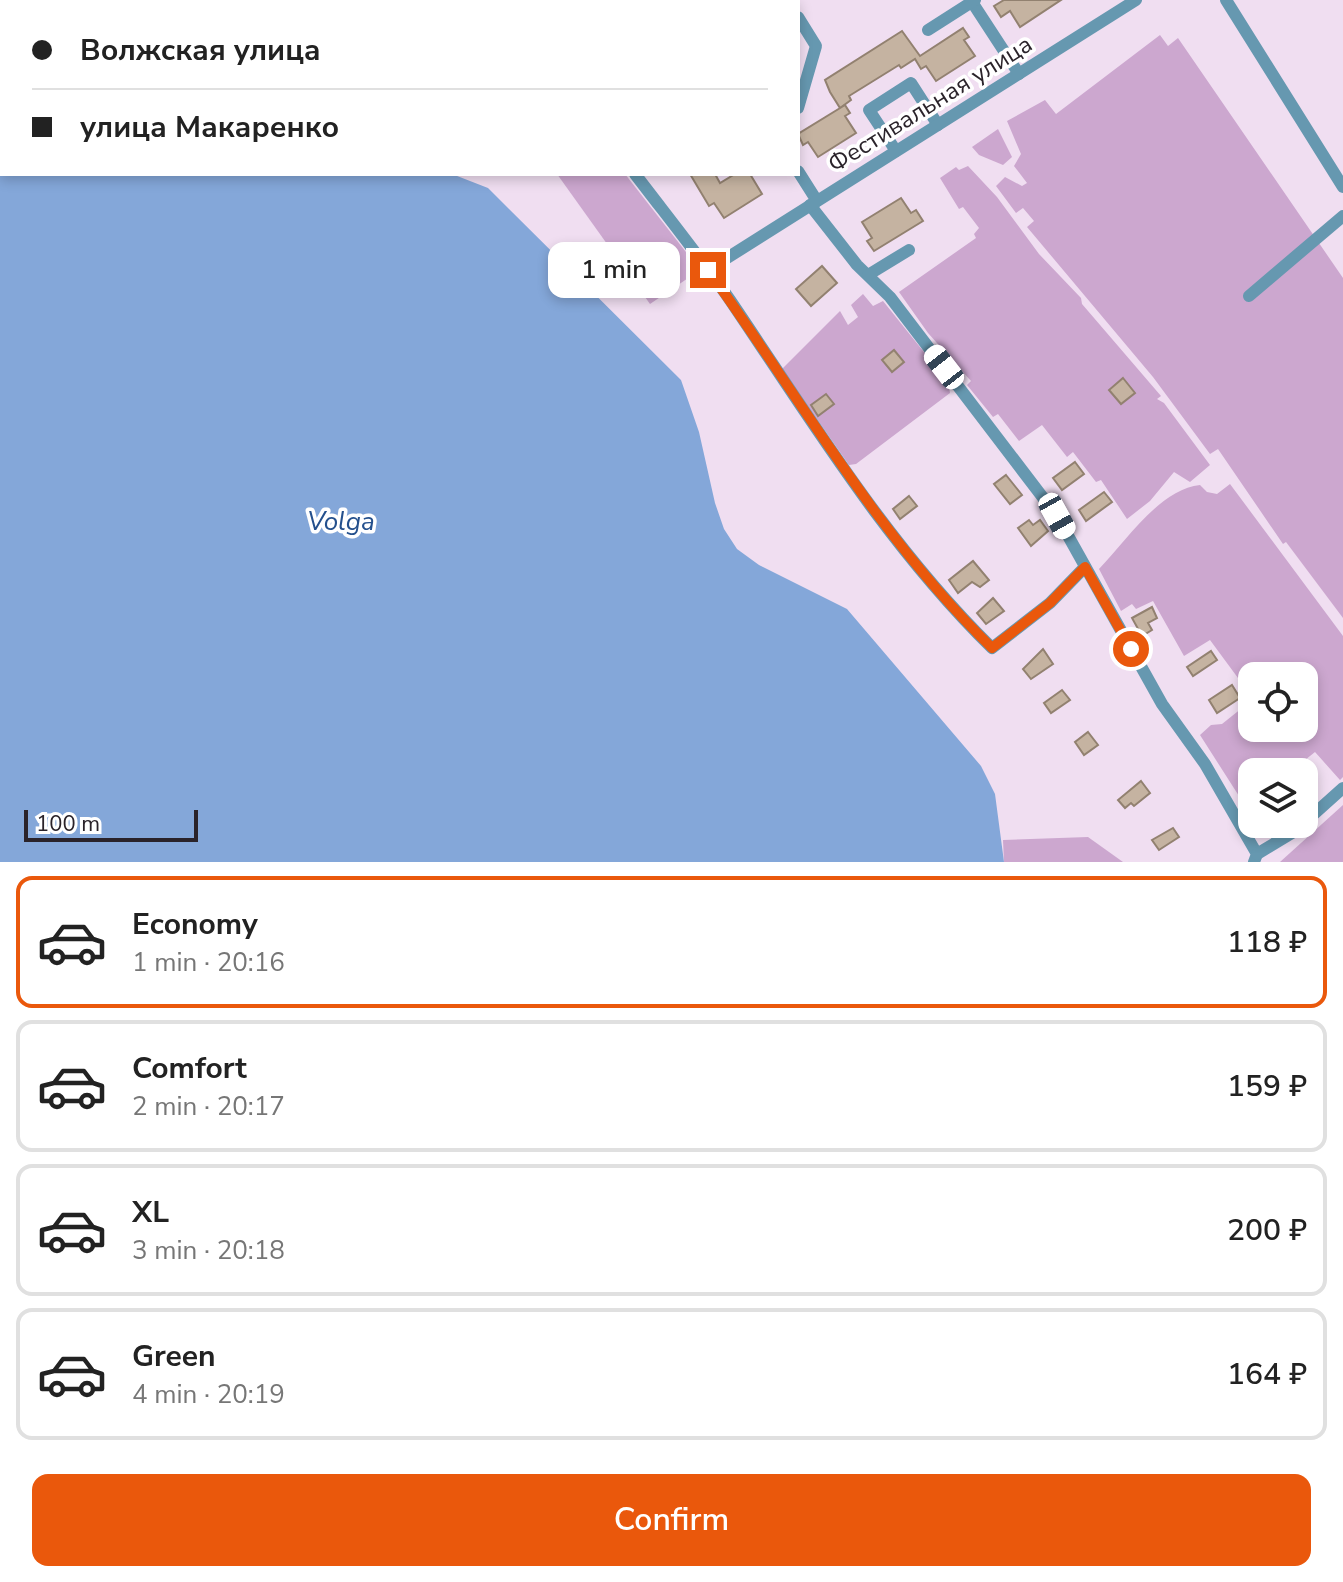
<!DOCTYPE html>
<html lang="en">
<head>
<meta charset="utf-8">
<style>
	:root { --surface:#fff; --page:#f6f6f6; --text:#222; --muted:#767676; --line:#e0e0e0; --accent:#ea580c }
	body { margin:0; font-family:"Nunito Sans",sans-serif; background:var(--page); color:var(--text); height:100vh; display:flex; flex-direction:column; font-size:30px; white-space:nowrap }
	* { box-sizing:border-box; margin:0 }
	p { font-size:26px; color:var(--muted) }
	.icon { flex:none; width:44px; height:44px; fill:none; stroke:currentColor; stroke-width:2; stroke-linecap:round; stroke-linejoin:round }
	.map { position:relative; height:862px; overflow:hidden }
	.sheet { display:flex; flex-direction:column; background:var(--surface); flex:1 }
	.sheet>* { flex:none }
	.guide { position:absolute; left:0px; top:0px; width:800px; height:176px; box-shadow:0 4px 12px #0003; display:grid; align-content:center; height:176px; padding:0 32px; background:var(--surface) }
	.fabs { position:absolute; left:1238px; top:662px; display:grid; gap:16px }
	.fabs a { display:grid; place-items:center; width:80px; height:80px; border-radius:16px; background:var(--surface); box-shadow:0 4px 12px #0003; font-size:40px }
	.scale { position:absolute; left:24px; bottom:20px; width:174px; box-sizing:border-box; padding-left:8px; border:4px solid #2a232a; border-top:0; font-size:22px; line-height:28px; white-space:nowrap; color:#2a232a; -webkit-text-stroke:6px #fff; paint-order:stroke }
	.end { position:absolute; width:36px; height:36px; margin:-18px; border:10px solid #ea580c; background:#fff; box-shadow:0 0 0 4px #fff }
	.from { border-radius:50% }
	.bubble { position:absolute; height:56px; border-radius:16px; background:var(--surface); box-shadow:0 4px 12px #0003; font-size:26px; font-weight:600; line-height:56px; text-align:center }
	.car { position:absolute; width:24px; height:48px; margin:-24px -12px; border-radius:10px; box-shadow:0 0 6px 2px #0007; background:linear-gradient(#fff 24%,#345 0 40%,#fff 0 76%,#345 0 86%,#fff 0) }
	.guide b { display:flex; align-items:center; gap:28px; height:76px; font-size:30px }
	.guide b+b { border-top:2px solid var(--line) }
	.guide i { width:20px; height:20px; background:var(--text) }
	ul { padding:14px 0 0; list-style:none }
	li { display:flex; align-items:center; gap:24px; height:132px; margin:0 16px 12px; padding:0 16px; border:4px solid var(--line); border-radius:16px }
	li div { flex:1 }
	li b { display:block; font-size:30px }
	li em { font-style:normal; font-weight:600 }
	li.active { border-color:var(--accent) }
	li>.icon { width:72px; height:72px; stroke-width:1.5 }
	.button { display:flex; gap:16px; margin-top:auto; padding:16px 32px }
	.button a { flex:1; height:92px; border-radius:16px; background:var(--accent); color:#fff; font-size:32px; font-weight:600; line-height:92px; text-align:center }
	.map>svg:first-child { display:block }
	.green { fill:#cca7cf }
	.water { fill:#84a7d9 }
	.building { fill:#c5b3a1; stroke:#928170; stroke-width:2 }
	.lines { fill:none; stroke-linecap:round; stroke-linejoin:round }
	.minor { stroke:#6698b0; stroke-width:12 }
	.route { stroke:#ea580c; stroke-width:10 }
	.labels { text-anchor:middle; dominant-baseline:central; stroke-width:7; stroke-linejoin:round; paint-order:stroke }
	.street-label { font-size:24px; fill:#2a232a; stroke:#fff }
	.water-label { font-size:26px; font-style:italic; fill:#24508d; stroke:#fff }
</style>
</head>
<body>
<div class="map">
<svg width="1343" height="862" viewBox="0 0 1343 862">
	<rect width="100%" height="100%" fill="#f0def1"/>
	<g class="green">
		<path d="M1160,35l8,11 10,-8 165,240v340l-57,-76 -3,2 -65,-95 -8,5 -57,-77 -126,-150 7,-6 -11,-13 -7,5 -20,-27 9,-9 17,9 5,-3 -13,-17 7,-12 -14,-33 38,-21 11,14z"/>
		<path d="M998,129l14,28 -9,8 -24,-10 -7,-8z"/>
		<path d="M968,166l29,31 42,57 42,44 1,6 79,92 -4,3 7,4 46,62 -20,17 -16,-10 -24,29 -23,18 -26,-39 -5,2 -23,-30 -6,5 -25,-32 -23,16 -21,-27 -5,3 -26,-32 4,-4 -43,-48 -29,-41 77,-54 -2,-4 5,-6 -16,-21 -4,2 -19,-31 16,-11 3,3z"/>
		<path d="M557,174h68l75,96 -50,34z"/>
		<path d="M863,294l10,12 10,-5 65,81 2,11 -94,71 -7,1 -67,-96 58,-58 8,14 10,-8 -7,-12z"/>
		<path d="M1230,484l113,152v141l-3,3 -25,-28 -25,20h-38v30l-6,5 -46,-72 11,-10 11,-1 30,-24v28h52v-52h-52v21l-42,-57 -26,16 -31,-55 -17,8 -4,-5 -11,7 -22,-42c27,-28 61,-80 101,-84l7,7 10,2z"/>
		<path d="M1343,805v57h-63z"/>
		<path d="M1088,837l35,25h-119l-1,-22z"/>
	</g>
	<path class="water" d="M0,0h387l-385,2v172h450l36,14 193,192 18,52 16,71 9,26 13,20 22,16 88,44 134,157 14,28 9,68h-1004z"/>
	<g class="building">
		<path d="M1004,0h57l-41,27 -10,-16 -9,6 -7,-11z"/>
		<path d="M963,28l6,9 -5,3 11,16 -39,25 -10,-15 -5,3 -6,-10 -14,9 -2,-3 -50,31 2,4 -11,8 -10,-16 -5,-12 77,-49 18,25z"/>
		<path d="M845,105l5,8 -5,3 11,17 -38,24 -10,-15 -5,3 -5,-11z"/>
		<path d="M690,174h25l5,9 15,-9h15l12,20 -38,24 -10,-15 -5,3z"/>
		<path d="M901,198l10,15 5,-3 7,11 -49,30 -7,-10 5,-3 -10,-16z"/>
		<path d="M822,266l15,17 -26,23 -15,-17z"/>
		<path d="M894,350l10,12 -12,10 -10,-12z"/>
		<path d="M1123,378l12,15 -14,11 -12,-14z"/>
		<path d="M826,394l8,10 -16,12 -7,-11z"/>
		<path d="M1075,462l9,12 -22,16 -9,-12z"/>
		<path d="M1006,475l16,20 -12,9 -16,-20z"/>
		<path d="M1104,492l8,10 -26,19 -7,-11z"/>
		<path d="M909,496l8,10 -17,13 -7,-10z"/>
		<path d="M1029,520l4,5 7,-5 8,11 -17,15 -13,-18z"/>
		<path d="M973,561l16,19 -9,7 -8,-5 -14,11 -9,-13z"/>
		<path d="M993,598l11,13 -18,13 -9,-11z"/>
		<path d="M1152,607l5,11 -9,5 4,7 -10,6 -10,-18z"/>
		<path d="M1043,649l10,15 -22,15 -8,-10z"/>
		<path d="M1211,651l6,9 -24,16 -6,-9z"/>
		<path d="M1232,685l8,13 -23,15 -8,-13z"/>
		<path d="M1062,690l8,10 -19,13 -7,-10z"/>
		<path d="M1088,732l10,13 -14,10 -9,-13z"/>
		<path d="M1141,781l9,12 -16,13 -3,-3 -6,5 -7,-8z"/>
		<path d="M1173,828l6,9 -20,13 -7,-10z"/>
	</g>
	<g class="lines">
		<g class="minor">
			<path d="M502,0l2,2"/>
			<path d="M607,0l1,2"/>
			<path d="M1226,0l117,187"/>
			<path d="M972,2l47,72"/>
			<path d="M798,17l18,29 -18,62"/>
			<path d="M928,30l47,-30"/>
			<path d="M896,151l-27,-41 42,-27 27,42"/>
			<path d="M798,171l19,30"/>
			<path d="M635,174c32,42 65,83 95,126 82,121 157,245 262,348l58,-45 35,-36"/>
			<path d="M810,205l47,60 33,32 167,219 105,188 43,60 52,90 -3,8"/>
			<path d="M708,270l428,-270"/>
			<path d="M868,275l41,-25"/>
			<path d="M1249,296l94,-80"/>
			<path d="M1257,854l38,-23 48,-43"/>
		</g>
	</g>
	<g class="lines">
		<path class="route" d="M708,270c93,129 170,267 284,378l58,-45 35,-36 46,82"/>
	</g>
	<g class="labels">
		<g class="street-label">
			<text transform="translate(930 104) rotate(-32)">Фестивальная улица</text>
		</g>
		<g class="water-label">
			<text x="341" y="521">Volga</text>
		</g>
	</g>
</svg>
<div class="fabs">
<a><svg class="icon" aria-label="locate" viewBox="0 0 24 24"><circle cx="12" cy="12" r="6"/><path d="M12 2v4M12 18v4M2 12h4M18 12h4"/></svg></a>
<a><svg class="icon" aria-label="layers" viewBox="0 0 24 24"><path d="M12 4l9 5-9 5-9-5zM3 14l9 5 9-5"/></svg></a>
</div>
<div class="scale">100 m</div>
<i class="end from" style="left:1131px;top:649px"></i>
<i class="end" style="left:708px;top:270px"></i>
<div class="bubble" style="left:548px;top:242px;width:132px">1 min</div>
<i class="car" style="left:944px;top:367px;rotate:322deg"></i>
<i class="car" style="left:1057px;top:516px;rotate:151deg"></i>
<div class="guide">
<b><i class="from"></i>Волжская улица</b>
<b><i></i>улица Макаренко</b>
</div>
</div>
<section class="sheet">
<ul>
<li class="active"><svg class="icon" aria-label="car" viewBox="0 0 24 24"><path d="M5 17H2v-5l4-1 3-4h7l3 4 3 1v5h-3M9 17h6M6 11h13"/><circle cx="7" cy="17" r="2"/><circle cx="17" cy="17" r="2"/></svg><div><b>Economy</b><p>1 min · 20:16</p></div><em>118 ₽</em></li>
<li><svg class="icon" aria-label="car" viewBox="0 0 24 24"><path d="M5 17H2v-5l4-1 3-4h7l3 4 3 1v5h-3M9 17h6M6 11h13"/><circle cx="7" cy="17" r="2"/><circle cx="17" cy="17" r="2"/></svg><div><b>Comfort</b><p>2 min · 20:17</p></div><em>159 ₽</em></li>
<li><svg class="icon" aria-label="car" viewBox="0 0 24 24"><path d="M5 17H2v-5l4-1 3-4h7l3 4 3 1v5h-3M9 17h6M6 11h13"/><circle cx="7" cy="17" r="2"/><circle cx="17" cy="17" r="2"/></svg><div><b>XL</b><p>3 min · 20:18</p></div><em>200 ₽</em></li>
<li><svg class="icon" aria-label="car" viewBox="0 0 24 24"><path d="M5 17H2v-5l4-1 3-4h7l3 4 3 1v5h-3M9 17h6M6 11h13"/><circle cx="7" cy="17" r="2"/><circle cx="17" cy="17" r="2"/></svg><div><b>Green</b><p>4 min · 20:19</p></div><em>164 ₽</em></li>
</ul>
<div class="button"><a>Confirm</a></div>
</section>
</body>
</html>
